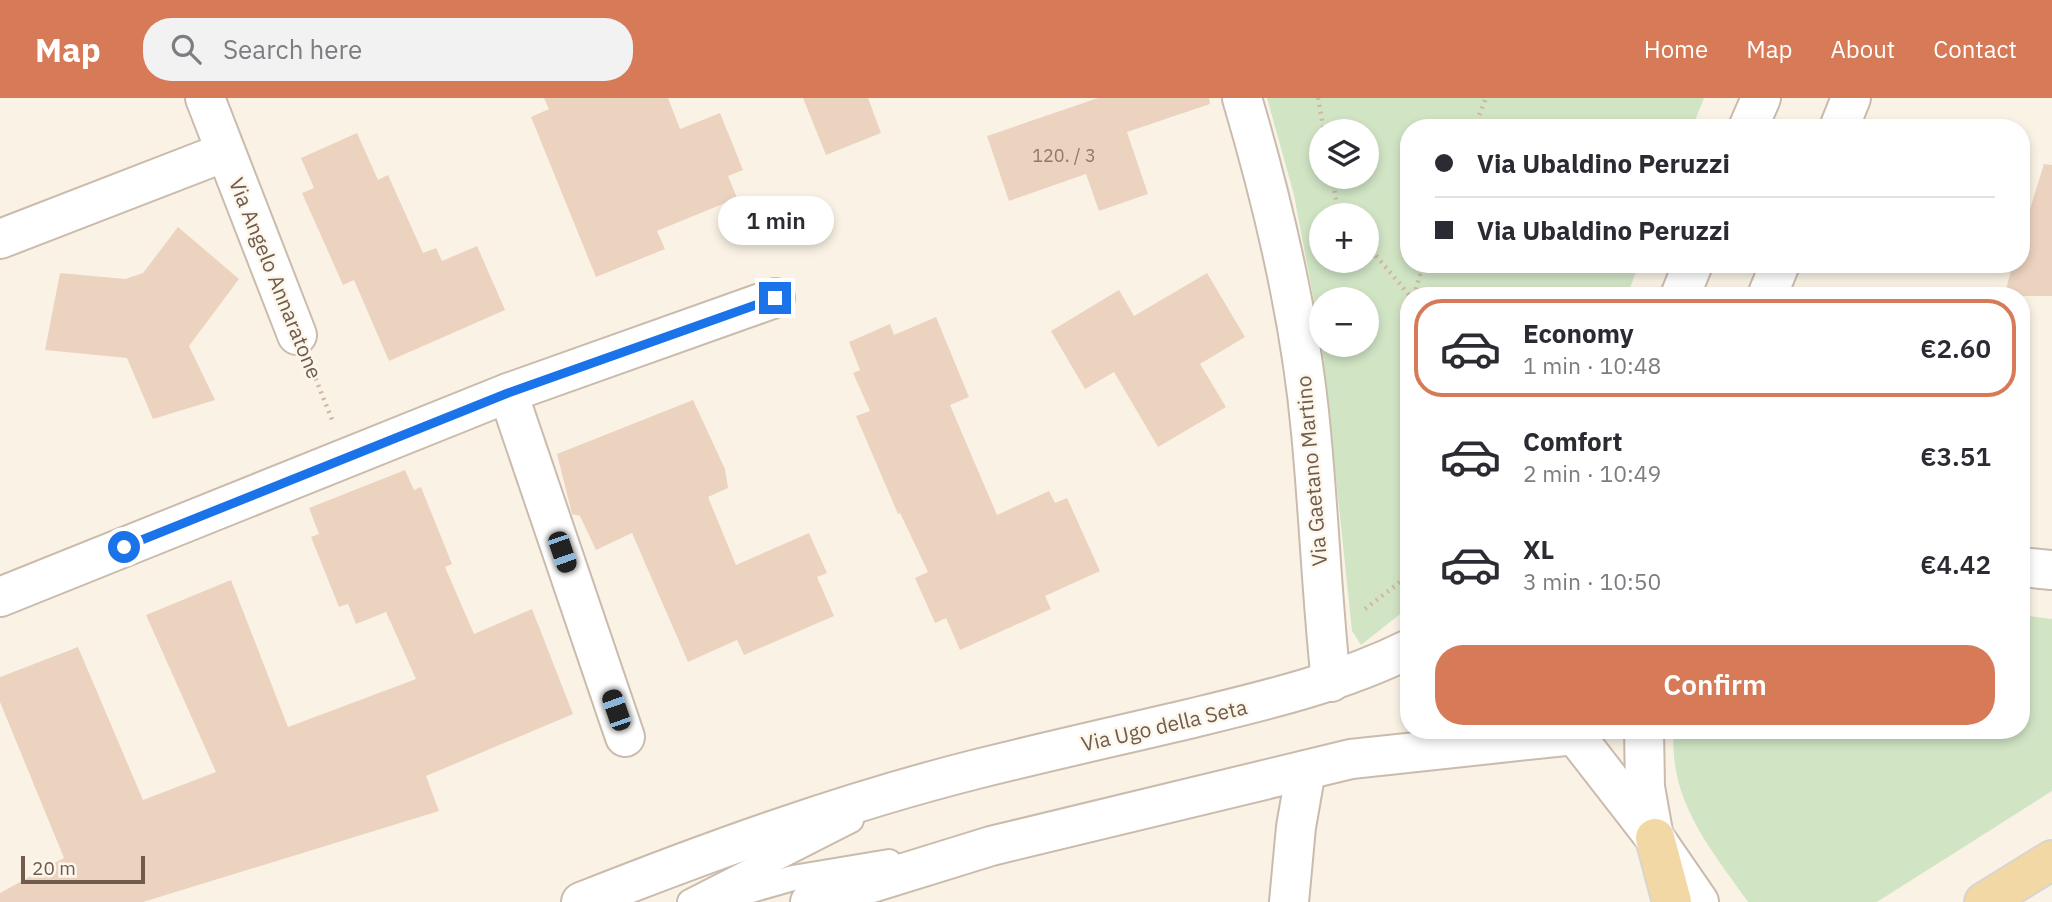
<!DOCTYPE html>
<html lang="en">
<head>
<meta charset="utf-8">
<style>
	:root { --surface:#fff; --page:#f2f2f3; --text:#2b2b33; --muted:#7c7c81; --line:#e1e1e2; --accent:#d67a57 }
	body { margin:0; font-family:"IBM Plex Sans",sans-serif; background:var(--page); color:var(--text); height:100vh; display:flex; flex-direction:column; font-size:26px; white-space:nowrap }
	* { box-sizing:border-box; margin:0 }
	p { font-size:23px; color:var(--muted) }
	.icon { flex:none; width:38px; height:38px; fill:none; stroke:currentColor; stroke-width:2; stroke-linecap:round; stroke-linejoin:round }
	.map { position:relative; flex:1; overflow:hidden }
	.panel { position:absolute; left:1400px; top:189px; width:630px; height:452px; display:flex; flex-direction:column; background:var(--surface); border-radius:28px; box-shadow:0 4px 10px #0003 }
	.panel>* { flex:none }
	.hud { position:absolute; left:1400px; top:21px; width:630px; height:154px; border-radius:28px; box-shadow:0 4px 10px #0003; display:grid; align-content:center; height:154px; padding:0 35px; background:var(--surface) }
	.fabs { position:absolute; left:1309px; top:21px; display:grid; gap:14px }
	.fabs a { display:grid; place-items:center; width:70px; height:70px; border-radius:50%; background:var(--surface); box-shadow:0 4px 10px #0003; font-size:35px }
	.scale { position:absolute; left:21px; bottom:18px; width:124px; box-sizing:border-box; padding-left:7px; border:4px solid #705b4d; border-top:0; font-size:19px; line-height:24px; white-space:nowrap; color:#705b4d; -webkit-text-stroke:5px #fdf7eb; paint-order:stroke }
	.end { position:absolute; width:32px; height:32px; margin:-16px; border:9px solid #1a73e8; background:#fff; box-shadow:0 0 0 4px #fff }
	.from { border-radius:50% }
	.bubble { position:absolute; height:49px; border-radius:24px; background:var(--surface); box-shadow:0 4px 10px #0003; font-size:23px; font-weight:600; line-height:49px; text-align:center }
	.car { position:absolute; width:21px; height:42px; margin:-21px -10px; border-radius:9px; box-shadow:0 0 5px 2px #0007; background:linear-gradient(#222 24%,#8ab4d8 0 40%,#222 0 76%,#8ab4d8 0 86%,#222 0) }
	.hud b { display:flex; align-items:center; gap:24px; height:66px; font-size:26px }
	.hud b+b { border-top:2px solid var(--line) }
	.hud i { width:18px; height:18px; background:var(--text) }
	ul { padding:12px 0 0; list-style:none }
	li { display:flex; align-items:center; gap:21px; height:98px; margin:0 14px 10px; padding:0 21px; border:4px solid transparent; border-radius:28px }
	li div { flex:1 }
	li b { display:block; font-size:26px }
	li em { font-style:normal; font-weight:600 }
	li.active { border-color:var(--accent) }
	li>.icon { width:63px; height:63px; stroke-width:1.5 }
	.primary-button { display:flex; gap:14px; margin-top:auto; padding:14px 35px }
	.primary-button a { flex:1; height:80px; border-radius:28px; background:var(--accent); color:#fff; font-size:28px; font-weight:600; line-height:80px; text-align:center }
	header { display:flex; align-items:center; gap:42px; box-sizing:border-box; height:98px; padding:0 35px; background:var(--accent); color:#fff }
	header strong { font-size:33px }
	nav { display:flex; gap:38px; margin-inline-start:auto; font-size:24px }
	.search { width:490px; height:63px; background:var(--page); display:flex; align-items:center; gap:18px; box-sizing:border-box; padding:0 24px; border-radius:28px; color:var(--muted); font-size:26px }
	.map>svg:first-child { display:block }
	.green { fill:#d1e5c5; fill-rule:evenodd }
	.building { fill:#ecd3c0 }
	.lines { fill:none; stroke-linecap:round; stroke-linejoin:round }
	.service-casing { stroke:#cabbad; stroke-width:28 }
	.minor-casing { stroke:#cabbad; stroke-width:42 }
	.tertiary-casing { stroke:#cabbad; stroke-width:42 }
	.primary-casing { stroke:#dad4d1; stroke-width:42 }
	.path { stroke:#d1b7a3; stroke-width:4.5; stroke-dasharray:2 5; stroke-linecap:butt }
	.service { stroke:#fff; stroke-width:24 }
	.minor { stroke:#fff; stroke-width:38 }
	.tertiary { stroke:#fff; stroke-width:38 }
	.primary { stroke:#f1d8a4; stroke-width:38 }
	.route { stroke:#1a73e8; stroke-width:9 }
	.labels { text-anchor:middle; dominant-baseline:central; stroke-width:5; stroke-linejoin:round; paint-order:stroke }
	.number-label { font-size:18px; fill:#8f796a }
	.street-label { font-size:21px; fill:#705b4d; stroke:#fdf7eb }
</style>
</head>
<body>
<header>
<strong>Map</strong>
<div class="search"><svg class="icon" aria-label="search" viewBox="0 0 24 24"><circle cx="10" cy="10" r="6"/><path d="M15 15l6 6"/></svg>Search here</div>
<nav><a>Home</a><a>Map</a><a>About</a><a>Contact</a></nav>
</header>
<div class="map">
<svg width="2052" height="804" viewBox="0 0 2052 804">
	<rect width="100%" height="100%" fill="#faf3e5"/>
	<g class="green">
		<path d="M1267,0h437l-12,30h-283v136h230l-12,32h-218v311l-48,38 -9,-14 -30,-286h45v-46h-46v40l-27,-144zM1321,33h46v46h-46zM1321,117h46v46h-46z"/>
		<path d="M2021,517l31,4v172l-175,111h-129c-38,-54 -80,-102 -74,-172h347z"/>
	</g>
	<g class="building">
		<path d="M544,0h124l12,31 40,-16 23,57 -15,6 9,22 -80,33 8,18 -69,28 -65,-160 18,-8z"/>
		<path d="M803,0h65l13,35 -55,22z"/>
		<path d="M1098,0h111l1,6 -83,28 21,62 -49,17 -13,-37 -77,27 -22,-65z"/>
		<path d="M357,35l21,47 10,-5 35,78 13,-5 6,13 35,-15 28,64 -116,51 -35,-81 -11,5 -41,-92 12,-5 -13,-30z"/>
		<path d="M2044,66l8,1v131h-48l9,-32h8v-26z"/>
		<path d="M178,129l61,52 -50,67 26,54 -62,19 -26,-61 -82,-8 15,-77 65,6 18,-6z"/>
		<path d="M1207,175l38,64 -45,27 26,43 -68,40 -44,-75 -29,17 -34,-58 68,-41 15,26z"/>
		<path d="M936,219l33,80 -19,8 47,110 52,-24 6,12 12,-5 33,73 -55,25 6,13 -91,41 -14,-32 -11,5 -20,-45 13,-6 -28,-59 -2,1 -42,-98 14,-5 -17,-38 7,-3 -11,-28 41,-18 4,11z"/>
		<path d="M693,302l32,69 3,19 -20,9 28,68 73,-32 18,40 -10,4 17,39 -90,39 -7,-15 -49,22 -56,-129 -36,17 -16,-34 -8,-2 -15,-60z"/>
		<path d="M405,372l9,20 7,-3 31,77 -7,3 29,67 58,-25 41,105 -147,62 13,35 -296,91h-143v-9l64,-35 -64,-156v-25l78,-30 65,153 73,-28 -70,-157 85,-35 57,147 128,-48 -30,-67 -30,12 -8,-20 -9,3 -28,-70 8,-3 -10,-26z"/>
	</g>
	<g class="lines">
		<g class="service-casing">
			<g id="service">
				<path d="M690,804l161,-82"/>
				<path d="M709,804l84,-24 96,-16"/>
			</g>
		</g>
		<g class="minor-casing">
			<g id="minor">
				<path d="M205,0l92,237"/>
				<path d="M1242,0c32,108 59,222 69,334 8,83 11,167 20,250"/>
				<path d="M0,141l225,-87"/>
				<path d="M508,295l117,344"/>
				<path d="M0,499l508,-204 267,-95"/>
				<path d="M1289,804l7,-75 10,-57"/>
			</g>
		</g>
		<g class="tertiary-casing">
			<g id="tertiary">
				<path d="M1748,30l13,-30"/>
				<path d="M1839,30l12,-30"/>
				<path d="M1680,198l13,-32"/>
				<path d="M1767,198l13,-32"/>
				<path d="M2021,469l31,3"/>
				<path d="M1571,632l84,108 44,64"/>
				<path d="M1644,632l1,57 8,45"/>
				<path d="M581,804c129,-51 261,-99 396,-133 72,-18 144,-34 216,-51 74,-18 147,-35 216,-69"/>
				<path d="M810,804l181,-56 360,-87 224,-24"/>
			</g>
		</g>
		<g class="primary-casing">
			<g id="primary">
				<path d="M1655,740l17,64"/>
				<path d="M1984,804l68,-42"/>
			</g>
		</g>
		<g class="path">
			<path d="M1318,0l6,33"/>
			<path d="M1474,30l12,-30"/>
			<path d="M1332,79l6,34 3,4"/>
			<path d="M1367,147l43,51"/>
			<path d="M1414,198l9,-32"/>
			<path d="M313,274l20,50"/>
			<path d="M1365,511l44,-34"/>
		</g>
		<use href="#service" class="service"/>
		<use href="#minor" class="minor"/>
		<use href="#tertiary" class="tertiary"/>
		<use href="#primary" class="primary"/>
	</g>
	<g class="lines">
		<path class="route" d="M124,449l384,-154 267,-95"/>
	</g>
	<g class="labels">
		<g class="number-label">
			<text x="1064" y="57">120. / 3</text>
		</g>
		<g class="street-label">
			<text transform="translate(276 180) rotate(68)">Via Angelo Annaratone</text>
			<text transform="translate(1311 373) rotate(-95)">Via Gaetano Martino</text>
			<text transform="translate(1164 627) rotate(-13)">Via Ugo della Seta</text>
		</g>
	</g>
</svg>
<div class="fabs">
<a><svg class="icon" aria-label="layers" viewBox="0 0 24 24"><path d="M12 4l9 5-9 5-9-5zM3 14l9 5 9-5"/></svg></a>
<a>+</a>
<a>−</a>
</div>
<div class="scale">20 m</div>
<i class="end from" style="left:124px;top:449px"></i>
<i class="end" style="left:775px;top:200px"></i>
<div class="bubble" style="left:718px;top:98px;width:116px">1 min</div>
<i class="car" style="left:562px;top:454px;rotate:161deg"></i>
<i class="car" style="left:616px;top:612px;rotate:341deg"></i>
<div class="hud">
<b><i class="from"></i>Via Ubaldino Peruzzi</b>
<b><i></i>Via Ubaldino Peruzzi</b>
</div>
<section class="panel">
<ul>
<li class="active"><svg class="icon" aria-label="car" viewBox="0 0 24 24"><path d="M5 17H2v-5l4-1 3-4h7l3 4 3 1v5h-3M9 17h6M6 11h13"/><circle cx="7" cy="17" r="2"/><circle cx="17" cy="17" r="2"/></svg><div><b>Economy</b><p>1 min · 10:48</p></div><em>€2.60</em></li>
<li><svg class="icon" aria-label="car" viewBox="0 0 24 24"><path d="M5 17H2v-5l4-1 3-4h7l3 4 3 1v5h-3M9 17h6M6 11h13"/><circle cx="7" cy="17" r="2"/><circle cx="17" cy="17" r="2"/></svg><div><b>Comfort</b><p>2 min · 10:49</p></div><em>€3.51</em></li>
<li><svg class="icon" aria-label="car" viewBox="0 0 24 24"><path d="M5 17H2v-5l4-1 3-4h7l3 4 3 1v5h-3M9 17h6M6 11h13"/><circle cx="7" cy="17" r="2"/><circle cx="17" cy="17" r="2"/></svg><div><b>XL</b><p>3 min · 10:50</p></div><em>€4.42</em></li>
</ul>
<div class="primary-button"><a>Confirm</a></div>
</section>
</div>
</body>
</html>
